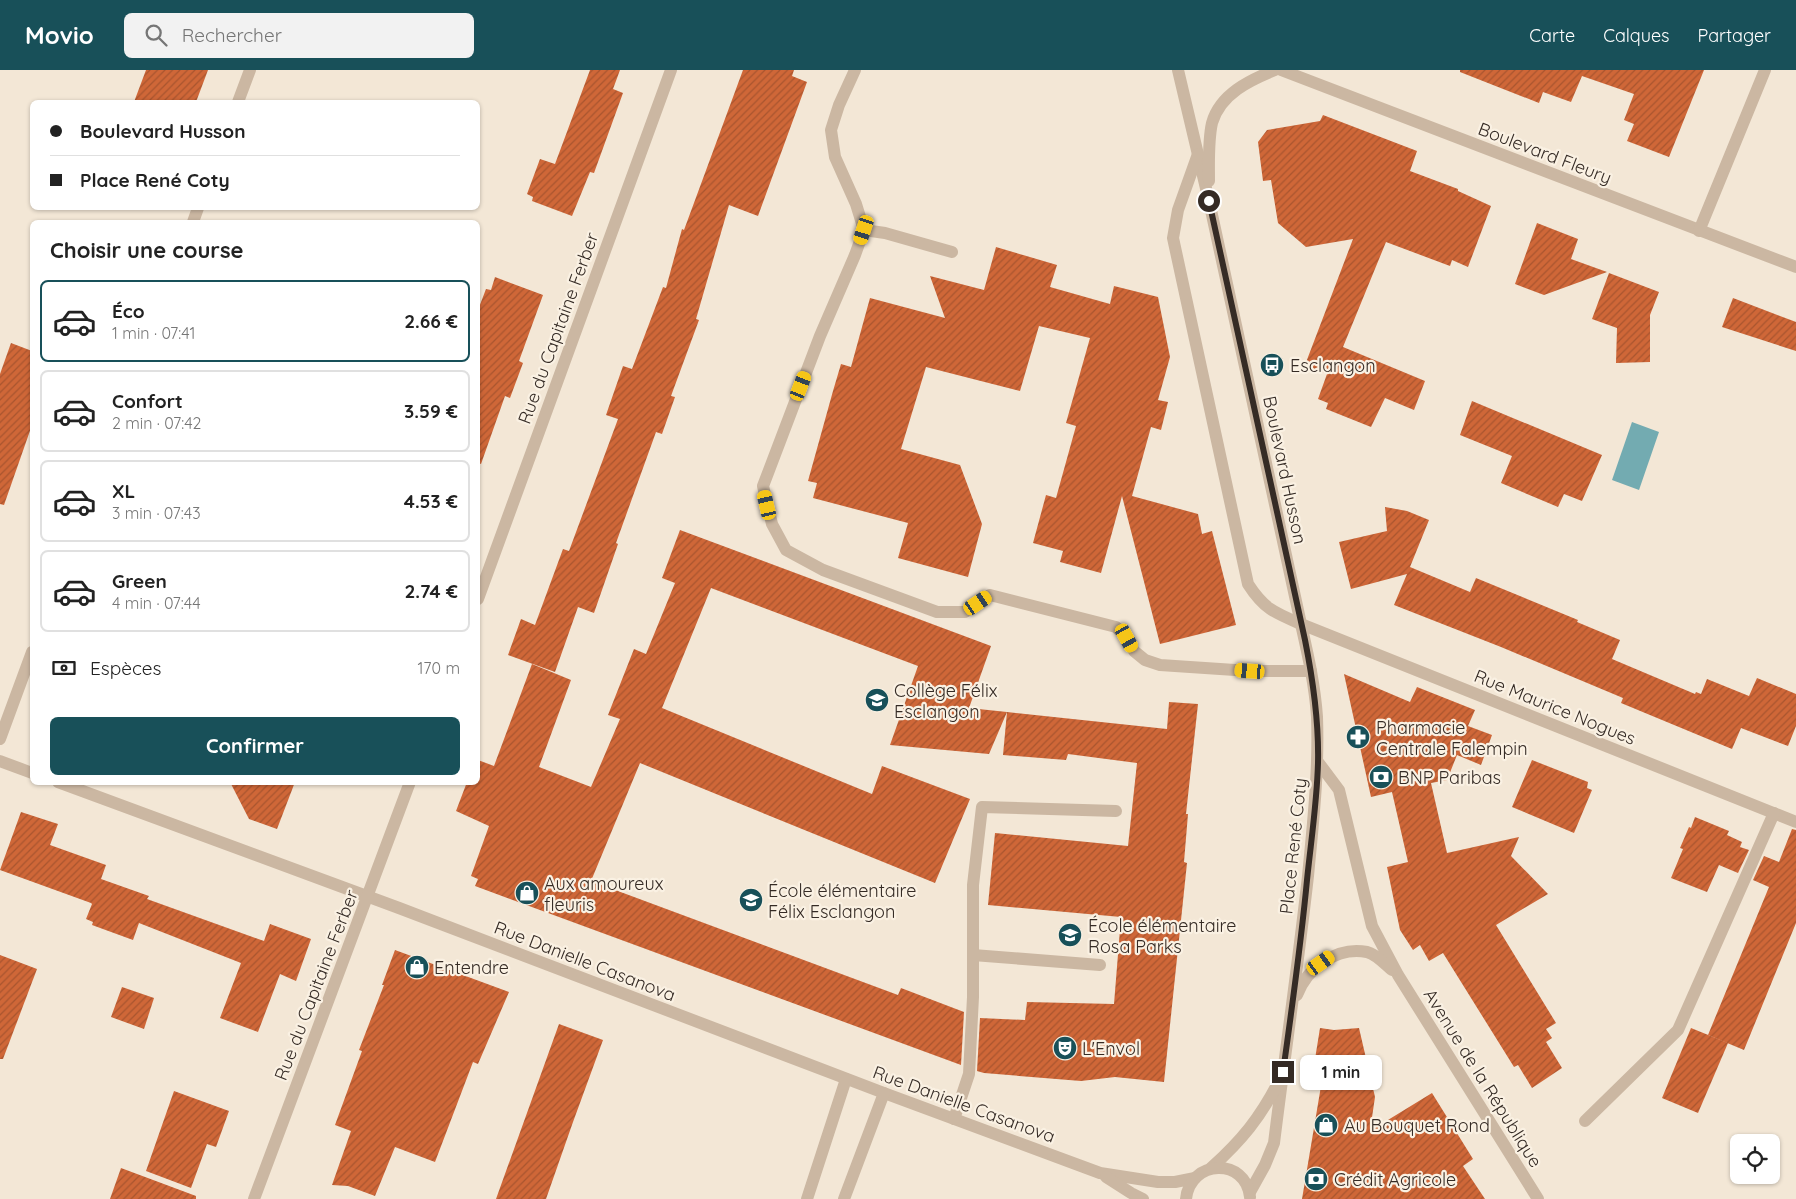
<!DOCTYPE html>
<html lang="fr">
<head>
<meta charset="utf-8">
<style>
	:root { --surface:#fff; --page:#f2f2f2; --text:#222; --muted:#767676; --line:#e0e0e0; --accent:#185059 }
	body { margin:0; font-family:Quicksand,sans-serif; background:var(--page); color:var(--text); height:100vh; display:flex; flex-direction:column; font-size:19px; white-space:nowrap }
	* { box-sizing:border-box; margin:0 }
	p { font-size:16px; color:var(--muted) }
	.icon { flex:none; width:28px; height:28px; fill:none; stroke:currentColor; stroke-width:2; stroke-linecap:round; stroke-linejoin:round }
	.map { position:relative; flex:1; overflow:hidden }
	.side { position:absolute; left:30px; top:150px; width:450px; height:565px; display:flex; flex-direction:column; background:var(--surface); border-radius:8px; box-shadow:0 1px 4px #0004 }
	.side>* { flex:none }
	.guide { position:absolute; left:30px; top:30px; width:450px; height:110px; border-radius:8px; box-shadow:0 1px 4px #0004; display:grid; align-content:center; height:110px; padding:0 20px; background:var(--surface) }
	.tools { position:absolute; left:1730px; top:1064px; display:grid; gap:10px }
	.tools a { display:grid; place-items:center; width:50px; height:50px; border-radius:8px; background:var(--surface); box-shadow:0 1px 4px #0004; font-size:25px }
	.end { position:absolute; width:22px; height:22px; margin:-11px; border:6px solid #352b25; background:#fff; box-shadow:0 0 0 2px #fff }
	.from { border-radius:50% }
	.bubble { position:absolute; height:35px; border-radius:8px; background:var(--surface); box-shadow:0 1px 4px #0004; font-size:16px; font-weight:800; line-height:35px; text-align:center }
	.car { position:absolute; width:15px; height:30px; margin:-15px -8px; border-radius:6px; box-shadow:0 0 4px 1px #0007; background:linear-gradient(#f5c518 24%,#345 0 40%,#f5c518 0 76%,#345 0 86%,#f5c518 0) }
	.guide b { display:flex; align-items:center; gap:18px; height:48px; font-size:19px }
	.guide b+b { border-top:1px solid var(--line) }
	.guide i { width:12px; height:12px; background:var(--text) }
	ul { padding:0; list-style:none }
	li { display:flex; align-items:center; gap:15px; height:82px; margin:0 10px 8px; padding:0 10px; border:2px solid var(--line); border-radius:8px }
	li div { flex:1 }
	li b { display:block; font-size:19px }
	li em { font-style:normal; font-weight:800 }
	li.active { border-color:var(--accent) }
	li>.icon { width:45px; height:45px; stroke-width:1.5 }
	h2 { padding:0 20px; font-size:22px; line-height:60px }
	.pay { display:flex; align-items:center; gap:12px; height:55px; padding:0 20px; font-size:19px }
	.pay p { margin-inline-start:auto }
	.action { display:flex; gap:10px; margin-top:auto; padding:10px 20px }
	.action a { flex:1; height:58px; border-radius:8px; background:var(--accent); color:#fff; font-size:20px; font-weight:800; line-height:58px; text-align:center }
	header { display:flex; align-items:center; gap:30px; box-sizing:border-box; height:70px; padding:0 25px; background:var(--accent); color:#fff }
	header strong { font-size:24px }
	nav { display:flex; gap:28px; margin-inline-start:auto; font-size:18px }
	.search { width:350px; height:45px; background:var(--page); display:flex; align-items:center; gap:12px; box-sizing:border-box; padding:0 18px; border-radius:8px; color:var(--muted); font-size:19px }
	.map>svg:first-child { display:block }
	.water { fill:#73abb1 }
	.building { fill:url(#building-hatch) }
	.lines { fill:none; stroke-linecap:round; stroke-linejoin:round }
	.minor { stroke:#cbb7a2; stroke-width:12 }
	.route { stroke:#352b25; stroke-width:6 }
	.labels { text-anchor:middle; dominant-baseline:central; stroke-width:4.5; stroke-linejoin:round; paint-order:stroke }
	.street-label { font-size:18px; fill:#352b25; stroke:#faf1e3 }
	.poi-label { font-size:18px; fill:#352b25; stroke:#faf1e3; text-anchor:start }
</style>
</head>
<body>
<header>
<strong>Movio</strong>
<div class="search"><svg class="icon" aria-label="search" viewBox="0 0 24 24"><circle cx="10" cy="10" r="6"/><path d="M15 15l6 6"/></svg>Rechercher</div>
<nav><a>Carte</a><a>Calques</a><a>Partager</a></nav>
</header>
<div class="map">
<svg width="1796" height="1129" viewBox="0 0 1796 1129">
	<defs>
		<pattern id="building-hatch" width="6" height="6" patternUnits="userSpaceOnUse" patternTransform="scale(1.25)"><rect width="6" height="6" fill="#cf6738"/><path d="M-1 1l2-2M0 6l6-6M5 7l2-2" fill="none" stroke="#a9552f"/></pattern>
	</defs>
	<rect width="100%" height="100%" fill="#f3e7d6"/>
	<path class="water" d="M1632,352l27,10 -20,58 -27,-10z"/>
	<g class="building">
		<path d="M146,0h62l-12,32h-62z"/>
		<path d="M590,0h30l-7,19 10,4 -29,80 -4,-1 -18,44 -40,-15 1,-4 -6,-3 13,-35 15,5z"/>
		<path d="M743,0h51l-2,6 15,6 -49,134 -29,-11 -33,114 3,1 -28,76 4,1 -13,37 -6,-2 -40,111 2,1 -24,69 -16,-6 -23,65 -47,-17 13,-36 14,6 28,-76 6,2 49,-132 -12,-4 17,-49 9,3 31,-82 3,1 16,-59 2,1z"/>
		<path d="M1460,0h244l-35,87 -42,-16 7,-17 -10,-4 10,-26 -52,-18 -11,26 -28,-10 -4,11 -79,-31z"/>
		<path d="M1323,45l94,36 -7,20 48,18v2l33,15 -23,61 -16,-7 -2,6 -64,-24 -43,105 82,34 -11,29 -29,-12 -14,29 -45,-18 2,-6 -10,-4 9,-25 -22,-9 48,-126 -47,8 -28,-24 -7,-43 -8,1 -5,-39 9,-12 53,-9z"/>
		<path d="M1537,153l41,16 -7,20 36,13 -63,23 -29,-11z"/>
		<path d="M996,177l61,18 -7,22 60,17 4,-18 44,11 12,60 -12,43 10,2 -7,28 -10,-3 -19,69 66,18 4,20 10,-3 24,94 -76,19 -38,-148 -21,77 -41,-11 3,-11 -30,-8 13,-48 10,3 20,-72 -10,-3 24,-85 -51,-12 -19,65 -94,-24 -25,82 59,16 22,59 -14,53 -70,-19 10,-35 -95,-25 4,-15 -9,-2 25,-90 8,-27 10,3 19,-69 75,20 -15,-42 54,14z"/>
		<path d="M1609,203l50,19 -9,23v47l-34,1 1,-35 -25,-9z"/>
		<path d="M495,207l48,18 -24,66 4,2 -13,35 -5,-2 -24,68 -3,-1v-153l8,-21 5,1z"/>
		<path d="M1733,228l63,24v29l-74,-24z"/>
		<path d="M11,273l21,8v74l-28,80 -4,-1v-130z"/>
		<path d="M1472,331l130,54 -20,46 -18,-7 -6,13 -57,-24 11,-27 -52,-21z"/>
		<path d="M1385,437l22,4 22,9 -19,47 60,25 6,-14 102,42 -1,2 43,18 -8,19 83,35 1,-2 5,2 6,-15 42,17 8,-18 39,16v32l-8,20 -47,-18 -9,21 -111,-46 2,-5 -122,-51 -107,-42 13,-31 -56,15 -12,-47 48,-11z"/>
		<path d="M680,460l311,116 -22,62 38,4 -18,42 -99,-9 28,-79 -207,-78 -49,120 210,86 10,-28 88,33 -35,84 -295,-120 -49,118 307,114 3,-7 63,24 -3,53 -486,-179 3,-7 -7,-3 18,-50 -33,-15 11,-29h11v-22l16,6 38,-102 39,16 -32,87 52,20 29,-68 -12,-4 26,-66 12,5 29,-71 -13,-5z"/>
		<path d="M1344,604l66,28 7,-15 58,23 -7,16 24,9 -11,30 -24,-10 -10,25 -16,3 16,70 72,-16 -8,19 37,38 -52,31 60,98 -10,6 6,9 -6,4 16,26 -30,20 -14,-23 -4,2 -71,-114 -14,8 -9,-16 -7,5 -13,-20 -13,-63 21,-5 -16,-70 -21,5z"/>
		<path d="M1169,632l29,2 -12,110h2l-4,48 3,1 -23,219 -49,-5 -34,4 -97,-8 -7,-2 3,-53 45,2 2,-18 87,2 7,-87 -133,-12 7,-72 133,13 9,-83 -69,-9 -2,6 -63,-5 4,-43 160,17z"/>
		<path d="M1532,690l56,22 -1,6 5,2 -18,43 -62,-26z"/>
		<path d="M230,712h65l-18,47 -28,-10z"/>
		<path d="M21,742l37,12 -8,21 56,20 -5,14 48,17 -2,3 117,42 6,-17 41,15 -15,42 -16,-7 -22,58 -38,-14 21,-55 -102,-40 -6,17 -41,-15 1,-3 -7,-3 6,-15 -1,-1 -91,-33z"/>
		<path d="M1695,747l34,14 -2,4 15,7 -2,5 9,3 -11,23 -19,-8 -12,27 -36,-14 12,-29 -3,-1 9,-21 2,1z"/>
		<path d="M1792,759l4,1v93l-52,127 -36,-15 61,-148 -16,-7 11,-24 15,6z"/>
		<path d="M395,880l114,42 -31,72 -5,-2 -38,100 -40,-15 -20,49 -27,-10 -16,-1 19,-54 -16,-6 27,-74 -3,-1 25,-65h-2z"/>
		<path d="M0,885l37,14 -34,90h-3z"/>
		<path d="M122,917l32,11 -10,31 -33,-12z"/>
		<path d="M559,954l44,16 -30,82 -27,77h-50z"/>
		<path d="M1320,958l14,2 25,-2 16,69 -5,34 62,-38 41,66 -10,7 22,33h-183l19,-113 -10,-2z"/>
		<path d="M1691,958l37,15 -30,70 -36,-15z"/>
		<path d="M174,1021l55,20 -13,36 -9,-3 -16,44 -45,-17z"/>
		<path d="M121,1098l75,28v3h-86z"/>
	</g>
	<g class="lines">
		<g class="minor">
			<path d="M855,0l-16,35 -8,25 4,27 21,47 8,26 -9,25 -35,81 -57,150 9,38 14,26 37,20 114,42h28l25,-17 126,32 11,11 7,13 11,9 15,5 90,6h61"/>
			<path d="M1178,0l31,131 92,423c7,31 14,62 16,93 2,54 -4,106 -9,159 -10,89 -23,178 -34,267l-9,22 -15,27"/>
			<path d="M1281,0l515,197"/>
			<path d="M238,32l12,-32"/>
			<path d="M1198,84l-20,56 -5,28 75,346c16,25 27,29 53,40l495,198"/>
			<path d="M1209,111c0,-19 -1,-40 3,-58 8,-29 38,-43 63,-53"/>
			<path d="M193,152l5,-14"/>
			<path d="M864,160l21,3 67,19"/>
			<path d="M1699,161l66,-161"/>
			<path d="M478,529l193,-529"/>
			<path d="M0,669l32,-87"/>
			<path d="M0,691l32,12"/>
			<path d="M1318,692l21,28 33,136 26,49 140,224"/>
			<path d="M58,712l341,126 485,185 216,80 58,9h17l20,-4"/>
			<path d="M973,885l127,10"/>
			<path d="M1297,925c10,-27 40,-49 70,-43 9,2 18,12 25,18"/>
			<path d="M954,1049l15,-45 4,-77v-112l9,-78 134,4"/>
			<path d="M1585,1051l93,-91 96,-217"/>
			<path d="M1211,1098c31,-28 49,-50 68,-87"/>
			<path d="M1106,1107l25,16 12,6"/>
			<path d="M254,1129l156,-417"/>
			<path d="M807,1129l39,-120"/>
			<path d="M844,1129l40,-106"/>
			<path d="M1186,1129c4,-40 60,-42 64,-2"/>
		</g>
	</g>
	<g class="lines">
		<path class="route" d="M1209,131l96,439c8,40 14,82 13,123 -1,39 -7,78 -11,117 -6,64 -15,128 -24,192"/>
	</g>
	<defs>
		<g id="bus-disc" transform="scale(1.25)"><circle r="9.5" fill="#185059" stroke="#faf1e3"/><path d="M-5-6H5V4H4V6H2V4H-2V6H-4V4H-5ZM-3.5-4V0h7V-4ZM-3.5 1.2v1.5H-2V1.2ZM2 1.2v1.5H3.5V1.2Z" fill="#fff"/></g>
		<g id="school-disc" transform="scale(1.25)"><circle r="9.5" fill="#185059" stroke="#faf1e3"/><path d="M0-5L7-2L0 1L-7-2ZM-4 1L0 2.5L4 1V4Q0 6-4 4Z" fill="#fff"/></g>
		<g id="pharmacy-disc" transform="scale(1.25)"><circle r="9.5" fill="#185059" stroke="#faf1e3"/><path d="M-2-6h4v4h4v4h-4v4h-4v-4h-4v-4h4Z" fill="#fff"/></g>
		<g id="bank-disc" transform="scale(1.25)"><circle r="9.5" fill="#185059" stroke="#faf1e3"/><path d="M-6-4H6V4H-6ZM0-2.3a2.3 2.3 0 1 0 0 4.6a2.3 2.3 0 1 0 0-4.6Z" fill="#fff"/></g>
		<g id="shop-disc" transform="scale(1.25)"><circle r="9.5" fill="#185059" stroke="#faf1e3"/><path d="M-5-2.5h2.3a2.7 3.5 0 0 1 5.4 0H5L5.5 6h-11ZM-1.5-2.5h3a1.5 2.3 0 0 0-3 0Z" fill="#fff"/></g>
		<g id="theatre-disc" transform="scale(1.25)"><circle r="9.5" fill="#185059" stroke="#faf1e3"/><path d="M-5-5.5Q0-4 5-5.5V0Q5 5 0 6Q-5 5-5 0ZM-3.3-2.5H-1v1.5H-3.3ZM1-2.5H3.3v1.5H1ZM-2.8 1Q0 5.5 2.8 1Z" fill="#fff"/></g>
	</defs>
	<g fill-rule="evenodd">
		<use href="#bus-disc" x="1272" y="295"/>
		<use href="#school-disc" x="877" y="630"/>
		<use href="#pharmacy-disc" x="1358" y="667"/>
		<use href="#bank-disc" x="1381" y="707"/>
		<use href="#shop-disc" x="527" y="823"/>
		<use href="#school-disc" x="751" y="830"/>
		<use href="#school-disc" x="1070" y="865"/>
		<use href="#shop-disc" x="417" y="897"/>
		<use href="#theatre-disc" x="1065" y="978"/>
		<use href="#shop-disc" x="1326" y="1055"/>
		<use href="#bank-disc" x="1316" y="1109"/>
	</g>
	<g class="labels">
		<g class="street-label">
			<text transform="translate(1545 83) rotate(21)">Boulevard Fleury</text>
			<text transform="translate(558 258) rotate(-70)">Rue du Capitaine Ferber</text>
			<text transform="translate(1285 400) rotate(78)">Boulevard Husson</text>
			<text transform="translate(1555 637) rotate(22)">Rue Maurice Nogues</text>
			<text transform="translate(1293 776) rotate(-84)">Place René Coty</text>
			<text transform="translate(585 891) rotate(21)">Rue Danielle Casanova</text>
			<text transform="translate(316 915) rotate(-69)">Rue du Capitaine Ferber</text>
			<text transform="translate(1483 1008) rotate(58)">Avenue de la République</text>
			<text transform="translate(964 1034) rotate(20)">Rue Danielle Casanova</text>
		</g>
		<g class="poi-label">
			<text x="1290" y="295">Esclangon</text>
			<text x="894" y="620">Collège Félix<tspan x="894" dy="21">Esclangon</tspan></text>
			<text x="1376" y="657">Pharmacie<tspan x="1376" dy="21">Centrale Falempin</tspan></text>
			<text x="1398" y="707">BNP Paribas</text>
			<text x="544" y="813">Aux amoureux<tspan x="544" dy="21">fleuris</tspan></text>
			<text x="768" y="820">École élémentaire<tspan x="768" dy="21">Félix Esclangon</tspan></text>
			<text x="1088" y="855">École élémentaire<tspan x="1088" dy="21">Rosa Parks</tspan></text>
			<text x="434" y="897">Entendre</text>
			<text x="1082" y="978">L'Envol</text>
			<text x="1344" y="1055">Au Bouquet Rond</text>
			<text x="1334" y="1109">Crédit Agricole</text>
		</g>
	</g>
</svg>
<div class="tools">
<a><svg class="icon" aria-label="locate" viewBox="0 0 24 24"><circle cx="12" cy="12" r="6"/><path d="M12 2v4M12 18v4M2 12h4M18 12h4"/></svg></a>
</div>
<i class="end from" style="left:1209px;top:131px"></i>
<i class="end" style="left:1283px;top:1002px"></i>
<div class="bubble" style="left:1300px;top:985px;width:82px">1 min</div>
<i class="car" style="left:864px;top:160px;rotate:198deg"></i>
<i class="car" style="left:801px;top:316px;rotate:21deg"></i>
<i class="car" style="left:767px;top:435px;rotate:347deg"></i>
<i class="car" style="left:978px;top:533px;rotate:56deg"></i>
<i class="car" style="left:1127px;top:568px;rotate:151deg"></i>
<i class="car" style="left:1250px;top:601px;rotate:274deg"></i>
<i class="car" style="left:1321px;top:893px;rotate:55deg"></i>
<div class="guide">
<b><i class="from"></i>Boulevard Husson</b>
<b><i></i>Place René Coty</b>
</div>
<section class="side">
<h2>Choisir une course</h2>
<ul>
<li class="active"><svg class="icon" aria-label="car" viewBox="0 0 24 24"><path d="M5 17H2v-5l4-1 3-4h7l3 4 3 1v5h-3M9 17h6M6 11h13"/><circle cx="7" cy="17" r="2"/><circle cx="17" cy="17" r="2"/></svg><div><b>Éco</b><p>1 min · 07:41</p></div><em>2.66 €</em></li>
<li><svg class="icon" aria-label="car" viewBox="0 0 24 24"><path d="M5 17H2v-5l4-1 3-4h7l3 4 3 1v5h-3M9 17h6M6 11h13"/><circle cx="7" cy="17" r="2"/><circle cx="17" cy="17" r="2"/></svg><div><b>Confort</b><p>2 min · 07:42</p></div><em>3.59 €</em></li>
<li><svg class="icon" aria-label="car" viewBox="0 0 24 24"><path d="M5 17H2v-5l4-1 3-4h7l3 4 3 1v5h-3M9 17h6M6 11h13"/><circle cx="7" cy="17" r="2"/><circle cx="17" cy="17" r="2"/></svg><div><b>XL</b><p>3 min · 07:43</p></div><em>4.53 €</em></li>
<li><svg class="icon" aria-label="car" viewBox="0 0 24 24"><path d="M5 17H2v-5l4-1 3-4h7l3 4 3 1v5h-3M9 17h6M6 11h13"/><circle cx="7" cy="17" r="2"/><circle cx="17" cy="17" r="2"/></svg><div><b>Green</b><p>4 min · 07:44</p></div><em>2.74 €</em></li>
</ul>
<div class="pay"><svg class="icon" aria-label="cash" viewBox="0 0 24 24"><path d="M3 7h18v10H3z"/><circle cx="12" cy="12" r="2"/></svg>Espèces<p>170 m</p></div>
<div class="action"><a>Confirmer</a></div>
</section>
</div>
</body>
</html>
